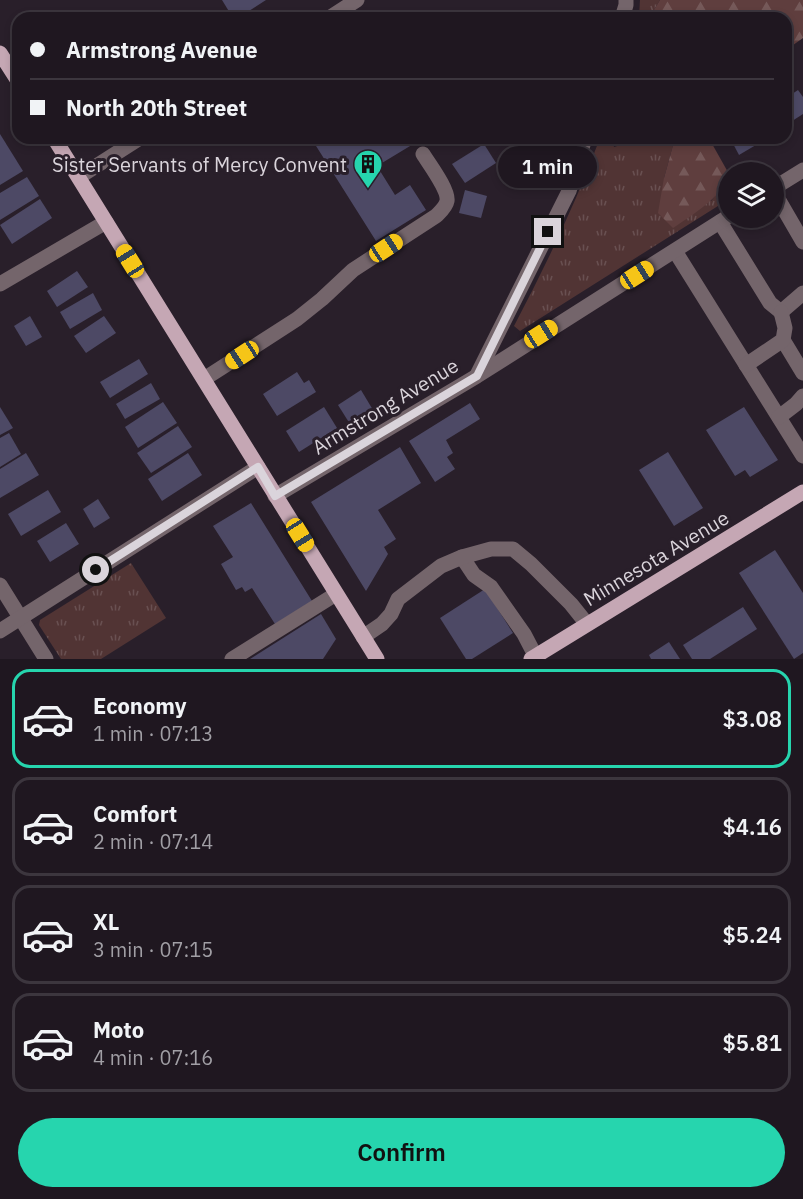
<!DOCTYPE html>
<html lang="en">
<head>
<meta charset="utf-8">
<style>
	:root { --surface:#1f1720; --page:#2c242d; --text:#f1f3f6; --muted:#a19fa5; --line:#3c363e; --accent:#26d5ae }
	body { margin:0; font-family:"IBM Plex Sans",sans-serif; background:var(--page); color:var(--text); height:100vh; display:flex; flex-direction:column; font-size:22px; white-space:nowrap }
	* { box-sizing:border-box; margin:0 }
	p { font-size:20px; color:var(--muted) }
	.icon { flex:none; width:33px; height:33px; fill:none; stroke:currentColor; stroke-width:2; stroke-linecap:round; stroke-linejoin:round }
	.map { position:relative; height:659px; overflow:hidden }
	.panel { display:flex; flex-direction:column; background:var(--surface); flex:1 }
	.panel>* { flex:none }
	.top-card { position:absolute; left:12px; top:12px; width:780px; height:132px; border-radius:18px; box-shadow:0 3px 9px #0003,0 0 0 2px var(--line); display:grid; align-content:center; height:132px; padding:0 18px; background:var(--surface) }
	.buttons { position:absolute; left:718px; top:162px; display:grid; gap:12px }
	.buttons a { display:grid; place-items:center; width:66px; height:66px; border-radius:50%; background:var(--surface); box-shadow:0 3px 9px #0003,0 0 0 2px var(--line); font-size:30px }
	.end { position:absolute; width:27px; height:27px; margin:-14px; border:8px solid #dad4db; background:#111; box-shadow:0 0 0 3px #111 }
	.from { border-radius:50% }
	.bubble { position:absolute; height:42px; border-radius:21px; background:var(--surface); box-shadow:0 3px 9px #0003,0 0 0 2px var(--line); font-size:20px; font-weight:600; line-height:42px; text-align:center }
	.car { position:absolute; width:18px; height:36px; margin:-18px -9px; border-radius:8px; box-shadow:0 0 4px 2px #0007; background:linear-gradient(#f5c518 24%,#345 0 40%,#f5c518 0 76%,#345 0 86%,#f5c518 0) }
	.top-card b { display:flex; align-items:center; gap:21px; height:57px; font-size:22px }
	.top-card b+b { border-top:2px solid var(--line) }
	.top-card i { width:15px; height:15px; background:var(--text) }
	ul { padding:10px 0 0; list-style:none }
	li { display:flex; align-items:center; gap:18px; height:99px; margin:0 12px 9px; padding:0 6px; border:3px solid var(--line); border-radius:18px }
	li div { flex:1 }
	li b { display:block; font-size:22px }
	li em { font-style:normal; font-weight:600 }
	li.active { border-color:var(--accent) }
	li>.icon { width:54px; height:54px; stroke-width:1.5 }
	.button { display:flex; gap:12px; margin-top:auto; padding:12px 18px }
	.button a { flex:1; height:69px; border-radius:36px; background:var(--accent); color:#111; font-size:24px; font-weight:600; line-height:69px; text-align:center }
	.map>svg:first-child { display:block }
	.grass { fill:url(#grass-tufts) }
	.forest { fill:url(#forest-firs) }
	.building { fill:#4d4965 }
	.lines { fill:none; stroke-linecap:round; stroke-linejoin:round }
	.minor { stroke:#74656b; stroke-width:15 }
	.major { stroke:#c5a7b4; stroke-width:15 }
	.route { stroke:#dad4db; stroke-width:8 }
	.labels { text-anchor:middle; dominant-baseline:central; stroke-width:6; stroke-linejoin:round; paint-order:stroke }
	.poi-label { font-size:20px; fill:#dad4db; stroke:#291f2a; text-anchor:end }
	.street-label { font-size:20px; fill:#dad4db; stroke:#291f2a }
</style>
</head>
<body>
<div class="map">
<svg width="803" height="659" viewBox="0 0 803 659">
	<defs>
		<pattern id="grass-tufts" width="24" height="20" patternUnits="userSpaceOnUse" patternTransform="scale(1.5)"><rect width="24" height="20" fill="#513434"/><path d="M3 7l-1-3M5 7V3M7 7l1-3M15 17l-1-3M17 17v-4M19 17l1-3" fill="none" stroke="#695051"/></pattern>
		<pattern id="forest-firs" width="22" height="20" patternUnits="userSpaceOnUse" patternTransform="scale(1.5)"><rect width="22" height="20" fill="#5f3e3e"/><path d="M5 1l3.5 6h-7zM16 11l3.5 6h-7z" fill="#755959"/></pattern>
	</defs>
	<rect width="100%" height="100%" fill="#291f2a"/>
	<g class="grass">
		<path d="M640,0h20l-11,18h-10z"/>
		<path d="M600,138h12l2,9 30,-9h31l-11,40 47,23 18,-22v20l-209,132 -6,-5c32,-61 62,-123 86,-188z"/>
		<path d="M131,563l35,55 -65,41h-40l-22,-34 1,-5z"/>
	</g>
	<g class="forest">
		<path d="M660,0h143v38l-17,12v-32h-137z"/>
		<path d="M675,138h39l-3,4 18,32c0,18 -41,44 -56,54l-15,-15 6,-35z"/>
	</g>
	<g class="building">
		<path d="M222,0h44l-28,18h-5z"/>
		<path d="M798,90l5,7v17l-17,11v-27z"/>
		<path d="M0,134l23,37 -23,14z"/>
		<path d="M311,138h42l5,8 13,-8h48l1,2 -43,26 18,29 15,-10 16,25 -50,31z"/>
		<path d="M730,138h38l-29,17z"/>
		<path d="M484,144l12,19 -31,20 -13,-19z"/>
		<path d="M27,177l12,19 -39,24v-27z"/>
		<path d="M465,190l22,6 -6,22 -22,-5z"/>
		<path d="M40,199l12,19 -40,26 -12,-19z"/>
		<path d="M77,271l11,16 -31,20 -10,-16z"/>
		<path d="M93,293l9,17 -32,19 -10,-17z"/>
		<path d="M30,316l12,21 -16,9 -12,-20z"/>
		<path d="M104,316l12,17 -30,20 -12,-17z"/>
		<path d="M139,359l9,15 -38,24 -10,-16z"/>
		<path d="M297,372l7,11 5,-3 7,12 -39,24 -14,-22z"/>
		<path d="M151,383l9,16 -35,20 -9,-15z"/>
		<path d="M361,390l12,20 -23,14 -12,-19z"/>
		<path d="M163,402l14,21 -39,25 -13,-21z"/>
		<path d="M470,403l10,16 -34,21 7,13 -6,4 8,12 -20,13 -26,-41z"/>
		<path d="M0,407l13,21 -13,7z"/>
		<path d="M324,407l13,21 -38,24 -13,-21z"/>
		<path d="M744,407l34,53 -28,17 -5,-7 -10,6 -29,-46z"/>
		<path d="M178,426l14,21 -41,26 -14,-20z"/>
		<path d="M9,433l12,21 -21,13v-29z"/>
		<path d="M400,447l21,36 -43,27 18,29 -12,8 4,7 -22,37 -55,-89z"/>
		<path d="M668,452l35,56 -29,18 -35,-56z"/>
		<path d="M26,453l13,22 -39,23v-29z"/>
		<path d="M188,453l14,22 -40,26 -14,-22z"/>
		<path d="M48,490l13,22 -40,24 -13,-22z"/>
		<path d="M98,499l12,19 -16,10 -11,-19z"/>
		<path d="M251,503l61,98 -37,23 -23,-36 -7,4 -3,-5 -6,3 -15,-26 12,-7 -20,-31z"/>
		<path d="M66,523l13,21 -29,18 -13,-21z"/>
		<path d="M775,550l28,43v60l-9,6 -55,-86z"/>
		<path d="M485,589l28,44 -41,26h-6l-26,-41z"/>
		<path d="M743,607l14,22 -47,30h-18l-9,-14z"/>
		<path d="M321,614l15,25 -13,20h-73z"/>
		<path d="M669,642l11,17h-29l-2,-4z"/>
	</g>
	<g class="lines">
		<g class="minor">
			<path d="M329,18l28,-18"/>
			<path d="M622,18l4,-13v-5"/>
			<path d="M79,177l61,-39"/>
			<path d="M774,188l29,-18"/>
			<path d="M774,192l29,50"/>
			<path d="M720,222l50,81 11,9 22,-19"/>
			<path d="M675,251l128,205"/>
			<path d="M0,284l106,-62"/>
			<path d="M783,340l20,33"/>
			<path d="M746,365l37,-25 2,-12 -4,-16"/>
			<path d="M477,375l92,-184 16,-53"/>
			<path d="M204,379l93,-60 25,-20 31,-29 83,-54c4,-4 10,-9 11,-15 2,-11 -18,-37 -24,-47"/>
			<path d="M779,417l17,-13 7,-8"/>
			<path d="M275,496l202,-120 252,-160"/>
			<path d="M462,557l12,18 17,12 33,47 13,25"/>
			<path d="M0,585l46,74"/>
			<path d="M0,631l258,-164"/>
			<path d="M363,637l19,-13 9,-10 7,-15 43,-33 21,-9 29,-8h22l18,15 40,40 16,20"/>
			<path d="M232,659l104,-65"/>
		</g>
		<g class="major">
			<path d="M0,53l18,28"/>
			<path d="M54,138l323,521"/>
			<path d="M531,659l272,-167"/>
		</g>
	</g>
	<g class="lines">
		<path class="route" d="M96,570l162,-103 17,29 202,-120 71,-144"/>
	</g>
	<defs>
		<g id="building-pin" transform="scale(1.5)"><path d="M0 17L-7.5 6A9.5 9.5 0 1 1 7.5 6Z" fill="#26d5ae" stroke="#291f2a"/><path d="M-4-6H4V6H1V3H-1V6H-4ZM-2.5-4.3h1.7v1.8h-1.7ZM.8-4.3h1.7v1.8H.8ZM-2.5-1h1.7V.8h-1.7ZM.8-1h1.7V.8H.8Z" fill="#111"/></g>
	</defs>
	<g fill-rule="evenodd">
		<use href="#building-pin" x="368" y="164"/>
	</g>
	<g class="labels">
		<g class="poi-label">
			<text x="347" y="164">Sister Servants of Mercy Convent</text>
		</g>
		<g class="street-label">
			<text transform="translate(385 406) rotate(-31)">Armstrong Avenue</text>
			<text transform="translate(656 558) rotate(-31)">Minnesota Avenue</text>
		</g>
	</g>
</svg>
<div class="buttons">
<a><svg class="icon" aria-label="layers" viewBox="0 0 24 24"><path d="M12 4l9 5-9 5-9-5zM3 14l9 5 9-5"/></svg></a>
</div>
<i class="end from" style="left:96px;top:570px"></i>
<i class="end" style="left:548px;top:232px"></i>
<div class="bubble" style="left:498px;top:146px;width:99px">1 min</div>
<i class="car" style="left:386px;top:248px;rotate:57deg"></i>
<i class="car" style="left:130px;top:261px;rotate:328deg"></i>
<i class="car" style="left:637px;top:275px;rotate:58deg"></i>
<i class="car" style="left:541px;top:334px;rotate:58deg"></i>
<i class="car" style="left:242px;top:355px;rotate:237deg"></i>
<i class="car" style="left:300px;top:535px;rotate:148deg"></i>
<div class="top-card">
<b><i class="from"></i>Armstrong Avenue</b>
<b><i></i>North 20th Street</b>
</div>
</div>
<section class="panel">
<ul>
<li class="active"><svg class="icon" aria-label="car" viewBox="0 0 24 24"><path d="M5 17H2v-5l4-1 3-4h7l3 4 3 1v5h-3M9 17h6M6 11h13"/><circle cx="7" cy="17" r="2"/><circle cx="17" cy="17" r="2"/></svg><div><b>Economy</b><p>1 min · 07:13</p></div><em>$3.08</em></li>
<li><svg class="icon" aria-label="car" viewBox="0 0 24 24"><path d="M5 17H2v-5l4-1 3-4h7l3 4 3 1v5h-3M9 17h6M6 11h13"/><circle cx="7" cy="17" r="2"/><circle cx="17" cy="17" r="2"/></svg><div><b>Comfort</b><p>2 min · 07:14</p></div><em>$4.16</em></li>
<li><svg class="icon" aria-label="car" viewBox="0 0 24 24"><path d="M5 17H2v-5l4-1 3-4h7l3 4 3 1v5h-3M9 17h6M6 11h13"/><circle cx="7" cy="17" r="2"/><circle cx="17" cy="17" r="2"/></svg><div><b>XL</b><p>3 min · 07:15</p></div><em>$5.24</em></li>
<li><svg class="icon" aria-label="car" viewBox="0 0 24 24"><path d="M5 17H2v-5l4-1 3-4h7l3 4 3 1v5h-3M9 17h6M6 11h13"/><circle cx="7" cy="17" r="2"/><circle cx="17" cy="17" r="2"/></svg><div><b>Moto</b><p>4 min · 07:16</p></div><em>$5.81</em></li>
</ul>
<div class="button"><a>Confirm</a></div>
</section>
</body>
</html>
